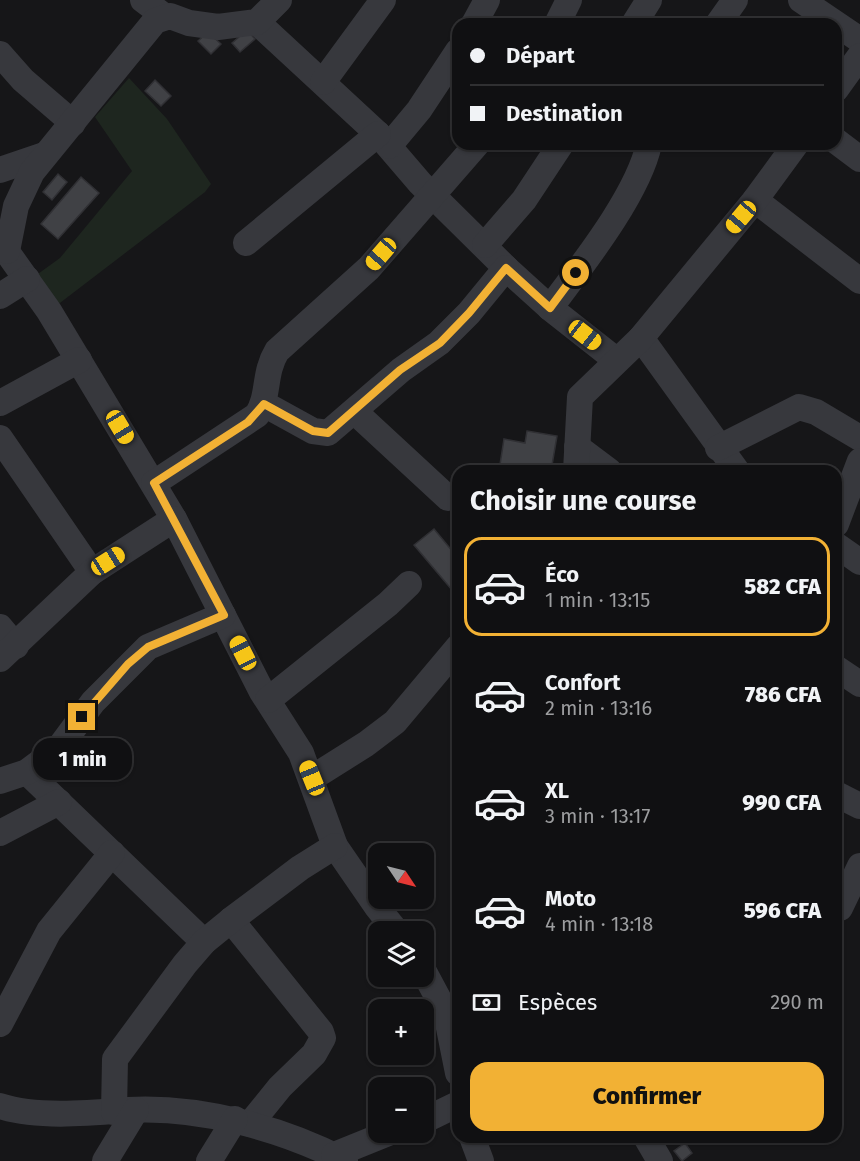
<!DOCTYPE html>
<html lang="fr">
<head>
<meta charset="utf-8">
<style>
	:root { --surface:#101012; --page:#1e1e20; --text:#f1f3f6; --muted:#9c9d9f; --line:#303032; --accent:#f2b134 }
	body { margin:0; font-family:"Fira Sans",sans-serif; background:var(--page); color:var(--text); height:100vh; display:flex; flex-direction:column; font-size:22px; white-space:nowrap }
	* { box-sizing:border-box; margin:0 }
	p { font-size:20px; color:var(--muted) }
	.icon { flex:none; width:33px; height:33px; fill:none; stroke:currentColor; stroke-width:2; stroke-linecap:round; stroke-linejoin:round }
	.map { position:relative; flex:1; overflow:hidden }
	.drawer { position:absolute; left:452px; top:465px; width:390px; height:678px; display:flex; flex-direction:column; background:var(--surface); border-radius:18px; box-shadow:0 2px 4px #0004,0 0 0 2px var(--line) }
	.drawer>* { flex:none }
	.banner { position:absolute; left:452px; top:18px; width:390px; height:132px; border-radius:18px; box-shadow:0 2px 4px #0004,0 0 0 2px var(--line); display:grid; align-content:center; height:132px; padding:0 18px; background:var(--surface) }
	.needle { width:39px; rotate:125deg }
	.controls { position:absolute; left:368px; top:843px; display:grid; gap:12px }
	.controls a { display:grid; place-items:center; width:66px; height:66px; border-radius:12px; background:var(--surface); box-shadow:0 2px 4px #0004,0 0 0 2px var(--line); font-size:30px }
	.end { position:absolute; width:27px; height:27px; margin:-14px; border:8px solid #f2b134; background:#111; box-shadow:0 0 0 3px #111 }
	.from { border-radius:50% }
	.bubble { position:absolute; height:42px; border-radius:18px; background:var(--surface); box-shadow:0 2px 4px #0004,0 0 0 2px var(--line); font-size:20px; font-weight:800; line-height:42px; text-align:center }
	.car { position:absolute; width:18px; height:36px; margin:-18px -9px; border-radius:8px; box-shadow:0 0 4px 2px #0007; background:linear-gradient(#f5c518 24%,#345 0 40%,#f5c518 0 76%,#345 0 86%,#f5c518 0) }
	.banner b { display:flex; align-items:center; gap:21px; height:57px; font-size:22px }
	.banner b+b { border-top:2px solid var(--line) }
	.banner i { width:15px; height:15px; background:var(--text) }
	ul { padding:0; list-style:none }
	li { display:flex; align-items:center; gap:18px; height:99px; margin:0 12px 9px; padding:0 6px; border:3px solid transparent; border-radius:18px }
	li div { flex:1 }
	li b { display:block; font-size:22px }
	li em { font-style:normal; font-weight:800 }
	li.current { border-color:var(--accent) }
	li>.icon { width:54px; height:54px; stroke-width:1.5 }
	h2 { padding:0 18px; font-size:27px; line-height:72px }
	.pay { display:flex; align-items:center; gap:15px; height:66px; padding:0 18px; font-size:22px }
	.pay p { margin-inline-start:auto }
	.action { display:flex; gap:12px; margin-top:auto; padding:12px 18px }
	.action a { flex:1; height:69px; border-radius:18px; background:var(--accent); color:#111; font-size:24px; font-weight:800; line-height:69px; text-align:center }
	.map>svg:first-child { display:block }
	.green { fill:#1e261f }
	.building { fill:#404145; stroke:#303034; stroke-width:1.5 }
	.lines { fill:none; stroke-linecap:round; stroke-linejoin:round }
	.minor { stroke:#37383d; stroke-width:26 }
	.route { stroke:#f2b134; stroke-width:8 }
</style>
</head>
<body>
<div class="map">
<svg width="860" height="1161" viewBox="0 0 860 1161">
	<rect width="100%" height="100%" fill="#161618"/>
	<path class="green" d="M129,78l38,41 44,65 -6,8 -153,117 -21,-30 29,-21 72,-87 -37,-54z"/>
	<g class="building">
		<path d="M247,30l8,9 -15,13 -8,-9z"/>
		<path d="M208,32l13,12 -10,10 -13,-13z"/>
		<path d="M155,80l16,16 -10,10 -16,-15z"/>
		<path d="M58,174l9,8 -15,18 -9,-8z"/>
		<path d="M81,177l18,16 -41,46 -17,-15z"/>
		<path d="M527,431l30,5 -6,35h-52l5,-32 21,4z"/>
		<path d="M434,529l24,29v39l-44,-52z"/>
		<path d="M685,1143l7,10 -10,8 -8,-10z"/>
	</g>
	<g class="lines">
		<g class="minor">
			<path d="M143,0l21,16"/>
			<path d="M801,0l59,40"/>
			<path d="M257,22l121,112 42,49 86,85 44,40 66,52"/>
			<path d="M474,24l13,-24"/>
			<path d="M557,24l12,-24"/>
			<path d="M634,24l15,-24"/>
			<path d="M718,24l17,-24"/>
			<path d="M0,54l23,26 50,43"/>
			<path d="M323,82l60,-82"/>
			<path d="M836,89l24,-33"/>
			<path d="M836,141l24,18"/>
			<path d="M389,146l30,-36 39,-59"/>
			<path d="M0,170l44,-15"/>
			<path d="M755,200l105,81"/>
			<path d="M0,242l49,69 125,208 88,173 39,61 34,93 42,61 20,25"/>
			<path d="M246,243l132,-109"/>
			<path d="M485,245l39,-45 37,-56"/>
			<path d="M7,251l9,-45 16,-34 123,-151 15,-5 19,7 29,4 39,-5 22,-22"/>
			<path d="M0,296l27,-17"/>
			<path d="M550,308c32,-43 88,-113 99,-164"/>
			<path d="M641,338l96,133"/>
			<path d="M0,403l79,-43"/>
			<path d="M264,404l49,27 15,2 73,-63 38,-27 30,-30 37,-45"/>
			<path d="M355,412l93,86"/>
			<path d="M0,438l92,134"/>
			<path d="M577,447l32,24"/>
			<path d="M718,448l81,-41 17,5 44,26"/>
			<path d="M576,471l4,-74 61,-59 114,-138 41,-56"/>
			<path d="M154,483l103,-68c13,-20 6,-41 20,-64l92,-83 108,-124"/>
			<path d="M836,524l24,-63"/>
			<path d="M836,545l24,17"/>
			<path d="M0,627l16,19"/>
			<path d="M0,659l92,-87 82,-53"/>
			<path d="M836,668l24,16"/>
			<path d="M268,700l120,-96 21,-20"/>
			<path d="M27,772l177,170"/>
			<path d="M312,778l54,-34 29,-22 63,-75"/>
			<path d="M0,781l27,-9 32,-24 34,-46 55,-55 75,-32"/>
			<path d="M836,794l24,12"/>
			<path d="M0,833l59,-31"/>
			<path d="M836,903l4,5 20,-42"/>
			<path d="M231,920l90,112 2,6 -9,16 -34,33 -30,37"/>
			<path d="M423,970l23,43 12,60"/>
			<path d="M0,1024l49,-93 63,-78"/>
			<path d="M0,1106c36,12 90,7 128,4 71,-4 154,18 217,51"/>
			<path d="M114,1112l1,-53 70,-95 19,-22 27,-22 69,-52 35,-22"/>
			<path d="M423,1121l35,-17"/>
			<path d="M472,1137l9,24"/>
			<path d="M646,1137l14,24"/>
			<path d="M334,1155l57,-23"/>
			<path d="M105,1161l31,-51"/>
			<path d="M209,1161l26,-42"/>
		</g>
	</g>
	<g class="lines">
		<path class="route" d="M82,717l46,-53 20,-17 76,-32 -70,-132 94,-61 16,-18 49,27 15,2 72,-63 40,-27 29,-30 37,-45 44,40 26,-35"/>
	</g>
</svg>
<div class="controls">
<a><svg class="needle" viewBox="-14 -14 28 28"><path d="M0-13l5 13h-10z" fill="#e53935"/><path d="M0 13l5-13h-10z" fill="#9c9d9f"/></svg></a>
<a><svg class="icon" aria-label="layers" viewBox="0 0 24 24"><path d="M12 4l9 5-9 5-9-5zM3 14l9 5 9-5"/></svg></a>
<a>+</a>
<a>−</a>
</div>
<i class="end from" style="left:576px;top:273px"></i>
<i class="end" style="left:82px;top:717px"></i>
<div class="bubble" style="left:33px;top:738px;width:99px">1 min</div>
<i class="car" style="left:741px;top:217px;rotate:220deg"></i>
<i class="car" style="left:381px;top:254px;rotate:221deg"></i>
<i class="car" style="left:585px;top:335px;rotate:128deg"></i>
<i class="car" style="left:120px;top:427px;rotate:149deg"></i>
<i class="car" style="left:108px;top:561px;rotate:58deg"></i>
<i class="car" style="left:243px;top:653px;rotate:333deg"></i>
<i class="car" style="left:312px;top:778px;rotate:338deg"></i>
<div class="banner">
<b><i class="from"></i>Départ</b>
<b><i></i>Destination</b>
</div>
<section class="drawer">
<h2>Choisir une course</h2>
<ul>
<li class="current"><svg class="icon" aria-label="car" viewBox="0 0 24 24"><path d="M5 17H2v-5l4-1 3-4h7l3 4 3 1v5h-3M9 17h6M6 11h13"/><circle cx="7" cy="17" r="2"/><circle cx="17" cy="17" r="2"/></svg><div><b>Éco</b><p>1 min · 13:15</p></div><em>582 CFA</em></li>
<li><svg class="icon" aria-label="car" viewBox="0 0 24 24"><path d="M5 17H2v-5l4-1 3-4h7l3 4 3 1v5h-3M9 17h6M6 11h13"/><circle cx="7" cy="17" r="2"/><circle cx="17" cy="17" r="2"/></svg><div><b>Confort</b><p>2 min · 13:16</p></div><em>786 CFA</em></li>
<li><svg class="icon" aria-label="car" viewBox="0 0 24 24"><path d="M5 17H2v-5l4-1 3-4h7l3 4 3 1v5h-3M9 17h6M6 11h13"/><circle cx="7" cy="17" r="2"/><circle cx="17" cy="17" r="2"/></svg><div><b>XL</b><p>3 min · 13:17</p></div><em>990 CFA</em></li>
<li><svg class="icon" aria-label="car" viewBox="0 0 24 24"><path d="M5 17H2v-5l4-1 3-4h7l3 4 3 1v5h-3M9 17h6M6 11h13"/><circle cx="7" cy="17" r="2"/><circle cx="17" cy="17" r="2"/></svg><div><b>Moto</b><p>4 min · 13:18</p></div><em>596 CFA</em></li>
</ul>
<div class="pay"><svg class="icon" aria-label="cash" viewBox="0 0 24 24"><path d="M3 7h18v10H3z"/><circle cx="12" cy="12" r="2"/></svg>Espèces<p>290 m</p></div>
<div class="action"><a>Confirmer</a></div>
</section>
</div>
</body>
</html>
